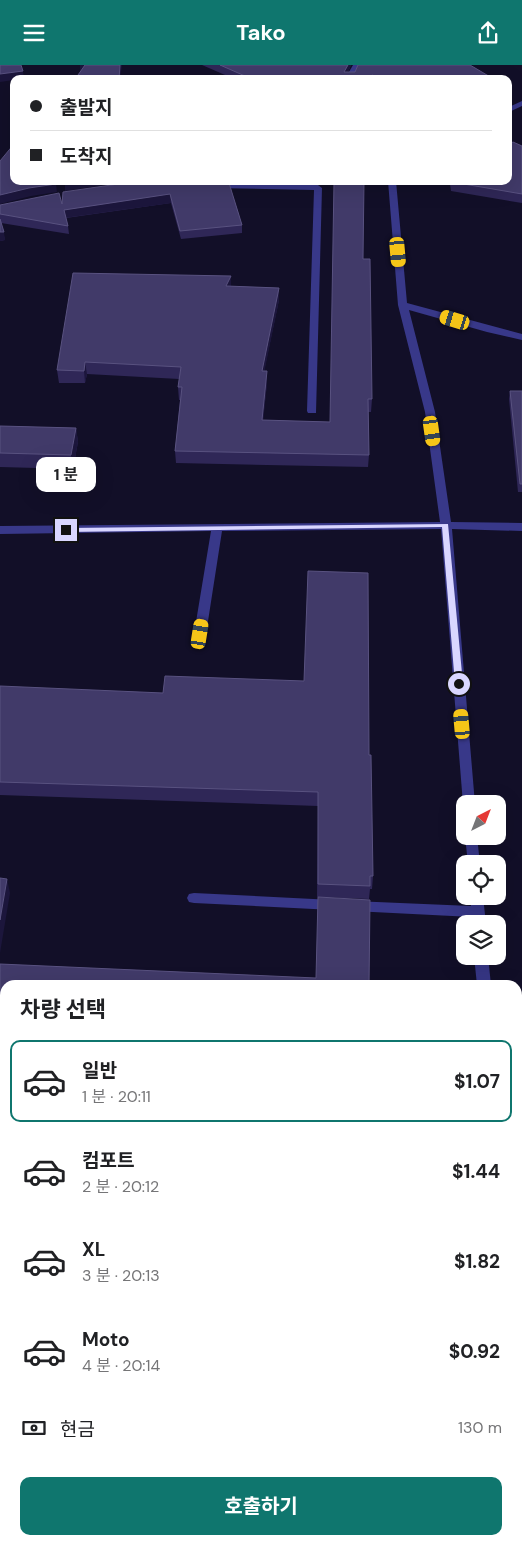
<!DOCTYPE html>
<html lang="ko">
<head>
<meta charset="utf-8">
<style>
	:root { --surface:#fff; --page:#f2f2f2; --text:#202124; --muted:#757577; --line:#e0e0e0; --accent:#0f766e }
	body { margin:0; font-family:"DM Sans","Noto Sans KR",sans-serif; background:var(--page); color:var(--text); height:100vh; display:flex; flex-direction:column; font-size:19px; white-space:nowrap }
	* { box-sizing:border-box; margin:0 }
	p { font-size:16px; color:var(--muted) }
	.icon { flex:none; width:28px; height:28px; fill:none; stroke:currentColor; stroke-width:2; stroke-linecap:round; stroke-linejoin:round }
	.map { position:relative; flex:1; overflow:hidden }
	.details { position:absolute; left:0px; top:915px; width:522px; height:565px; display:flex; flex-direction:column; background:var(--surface); border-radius:15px 15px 0 0; box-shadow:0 5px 20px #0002 }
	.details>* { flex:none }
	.hud { position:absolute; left:10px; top:10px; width:502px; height:110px; border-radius:10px; box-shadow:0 5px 20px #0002; display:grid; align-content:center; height:110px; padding:0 20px; background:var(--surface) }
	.needle { width:32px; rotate:42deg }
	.controls { position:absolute; left:456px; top:730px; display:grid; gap:10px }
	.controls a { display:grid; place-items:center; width:50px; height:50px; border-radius:10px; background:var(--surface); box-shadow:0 5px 20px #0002; font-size:25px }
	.end { position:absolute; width:22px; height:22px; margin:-11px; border:6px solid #d9d6ff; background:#111; box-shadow:0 0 0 2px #111 }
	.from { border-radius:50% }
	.bubble { position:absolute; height:35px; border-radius:10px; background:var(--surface); box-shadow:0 5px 20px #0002; font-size:16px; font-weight:700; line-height:35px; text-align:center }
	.car { position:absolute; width:15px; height:30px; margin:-15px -8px; border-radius:6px; box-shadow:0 0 4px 1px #0007; background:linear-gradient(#f5c518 24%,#345 0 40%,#f5c518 0 76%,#345 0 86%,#f5c518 0) }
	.hud b { display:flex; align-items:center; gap:18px; height:48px; font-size:19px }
	.hud b+b { border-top:1px solid var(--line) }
	.hud i { width:12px; height:12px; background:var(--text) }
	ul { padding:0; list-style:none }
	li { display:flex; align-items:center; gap:15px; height:82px; margin:0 10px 8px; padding:0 10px; border:2px solid transparent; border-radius:10px }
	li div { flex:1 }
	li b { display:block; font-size:19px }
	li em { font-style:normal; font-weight:700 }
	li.active { border-color:var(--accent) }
	li>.icon { width:45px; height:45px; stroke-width:1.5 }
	h2 { padding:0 20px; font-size:22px; line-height:60px }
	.pay { display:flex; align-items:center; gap:12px; height:55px; padding:0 20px; font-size:19px }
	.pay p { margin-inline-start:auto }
	.cta { display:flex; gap:10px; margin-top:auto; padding:10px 20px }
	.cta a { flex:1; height:58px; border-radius:10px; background:var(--accent); color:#fff; font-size:20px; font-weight:700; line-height:58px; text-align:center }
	header { display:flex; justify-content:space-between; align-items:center; height:65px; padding:0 20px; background:var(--accent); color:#fff; font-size:22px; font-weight:700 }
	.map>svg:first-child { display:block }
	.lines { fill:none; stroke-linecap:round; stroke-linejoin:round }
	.minor { fill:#383889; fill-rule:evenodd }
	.wall { fill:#2f2757 }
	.shaded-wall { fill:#1c163c }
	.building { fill:#413a69; stroke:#595280 }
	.route { fill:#d9d6ff }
</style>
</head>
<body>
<header><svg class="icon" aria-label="menu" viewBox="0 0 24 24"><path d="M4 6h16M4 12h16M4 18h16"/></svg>Tako<svg class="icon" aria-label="share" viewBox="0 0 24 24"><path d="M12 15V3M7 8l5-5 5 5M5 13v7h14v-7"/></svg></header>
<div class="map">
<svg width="522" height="1480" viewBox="0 0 522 1480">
	<rect width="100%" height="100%" fill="#120f28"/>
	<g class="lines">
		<g class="minor">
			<path d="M353,0h8l-8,14h-8z"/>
			<path d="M522,36v5l-13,6v-5z"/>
			<path d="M388,116h8l11,122 115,31v6l-35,-8 -78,-22 26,102 16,110 71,1v8l-70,-2 23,275h-10v4l-2,-4 -22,-275 -219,2 -16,103 -6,4 -6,-4 17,-103 -211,3v-8l440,-4 -15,-110 -27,-107z"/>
			<path d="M215,118l103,2 4,3 -6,225h-8l-1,-2 7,-221 -102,-2 -1,-2z"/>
			<path d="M465,771h12l3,28h-12z"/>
			<path d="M194,828l139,7 5,1 2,4 -2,4 -5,1 -139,-7 -5,-1 -2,-4 2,-4z"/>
			<path d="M469,831h14l3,28h-14v-7l-119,-6 -5,-1 -2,-4 2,-4 5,-1 118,5z"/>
			<path d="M474,891h14l3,29h-14z"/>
			<path d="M518,1060l4,1v14l-4,-2z"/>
			<path d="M518,1314l4,1v69l-4,-2z"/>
		</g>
	</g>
	<g class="wall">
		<path d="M202,0h149l-3,7 144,7h-262l2,-1z"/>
		<path d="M522,81v57l-71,-12 -1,-7 -31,-3h90z"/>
		<path d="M151,116h102l-1,1z"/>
		<path d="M229,118l13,42v8l-61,6 -10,-36 -105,15 2,8 1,8 -68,-11 4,17 -5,1v-36l62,-1z"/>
		<path d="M363,194l9,140 -1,13h-3l1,43 -1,12 -192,-4 -1,-12 5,-51h-1l-1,-13 1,-8 -92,-5 -2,9h-26l-2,-13 174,-84 48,2v12l-15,71 3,12 -4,37 67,2z"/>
		<path d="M510,326h12v101h-4l-9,-93z"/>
		<path d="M0,361l76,2 2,14 -5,27 -73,-2z"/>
		<path d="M0,621l369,69 4,121 -1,13h-2l-1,10 -52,-2 1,-91 -318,-11z"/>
		<path d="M0,899l369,21h-364v70h-5z"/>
	</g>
	<g class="shaded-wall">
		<path d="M80,0h6l-6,8z"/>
		<path d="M120,0h2l-2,14h-1z"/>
		<path d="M348,0h3l-6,14 -1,-7z"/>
		<path d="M23,6l1,8h-10v1l-14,2v-8z"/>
		<path d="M73,116h58l-66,10v-8z"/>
		<path d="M56,119l1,8 -26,4 -31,8v-9l29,-7z"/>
		<path d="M170,129l1,9 -107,15v-8z"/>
		<path d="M0,167h4l1,8 -5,1z"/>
		<path d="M231,211v12l-5,-2z"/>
		<path d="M279,223v12l-17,83v-12z"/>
		<path d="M85,297l2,12 -2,9 -1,-12z"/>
		<path d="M267,306v12l-5,50v-13z"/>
		<path d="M76,363l2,14 -5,27 -2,-14z"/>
		<path d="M7,814l3,14 -10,60v-33z"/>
		<path d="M5,1315v40l-5,44v-44z"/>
	</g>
	<g class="building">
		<path d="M0,0h21l2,6 -23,3z"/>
		<path d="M85,0h35l-1,14h-41v-4z"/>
		<path d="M220,0h128l-4,7h11l3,-7h112l22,13 -60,1 -2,-1 -1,1h-45l-12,-4 -4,4h-138l15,-3z"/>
		<path d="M513,77l9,4v48l-70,-12 57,-1v-37z"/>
		<path d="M14,79v37h41l1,3 -27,4 -29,7v-34z"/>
		<path d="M334,116h30l-1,78h7l2,140h-4l1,56 -194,-4 7,-64h-4l3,-20 -96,-5 -1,9 -27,-1 16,-97 158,3 -5,10 53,2 -17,83h5l-5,49 68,2z"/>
		<path d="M132,117l97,1 13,42 -62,6 -10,-37 -106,16 4,16 -68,-12v-9l59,-12 3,11 1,-12z"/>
		<path d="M0,154l4,13h-4z"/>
		<path d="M510,326h12v93h-2z"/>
		<path d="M0,361l76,2 -5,27 -71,-2z"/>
		<path d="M308,506l60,2 1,182h2l2,121h-3v10l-52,-2v-92l-318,-10v-96l163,7 2,-17 139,5z"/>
		<path d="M0,813l7,1 -7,41z"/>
		<path d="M318,832l52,3 -1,85h-364v57h-5v-78l316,14z"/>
		<path d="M0,1315h5l-5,40z"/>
		<rect x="220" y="1475" width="141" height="5"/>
	</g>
	<path class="route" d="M448,459l15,160 -4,3 -4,-3 -13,-157 -376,5 -4,-2 4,-2z"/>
</svg>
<div class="controls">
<a><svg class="needle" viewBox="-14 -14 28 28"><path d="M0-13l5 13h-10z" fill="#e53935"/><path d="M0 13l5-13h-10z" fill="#757577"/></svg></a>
<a><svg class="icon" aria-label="locate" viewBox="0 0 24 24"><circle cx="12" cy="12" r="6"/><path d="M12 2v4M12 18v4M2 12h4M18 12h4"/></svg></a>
<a><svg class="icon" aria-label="layers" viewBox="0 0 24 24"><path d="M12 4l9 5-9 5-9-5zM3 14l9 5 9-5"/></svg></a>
</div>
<i class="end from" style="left:459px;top:619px"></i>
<i class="end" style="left:66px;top:465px"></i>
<div class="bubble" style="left:36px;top:392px;width:60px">1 분</div>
<i class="car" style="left:398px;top:187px;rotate:175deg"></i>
<i class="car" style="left:455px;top:255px;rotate:287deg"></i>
<i class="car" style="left:432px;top:366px;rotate:172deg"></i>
<i class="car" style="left:200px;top:569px;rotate:9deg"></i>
<i class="car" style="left:462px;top:659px;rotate:355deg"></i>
<div class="hud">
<b><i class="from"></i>출발지</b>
<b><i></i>도착지</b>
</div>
<section class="details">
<h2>차량 선택</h2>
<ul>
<li class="active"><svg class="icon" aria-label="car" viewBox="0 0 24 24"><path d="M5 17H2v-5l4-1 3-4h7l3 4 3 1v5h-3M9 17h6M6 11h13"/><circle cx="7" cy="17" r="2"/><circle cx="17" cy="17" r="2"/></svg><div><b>일반</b><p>1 분 · 20:11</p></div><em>$1.07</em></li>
<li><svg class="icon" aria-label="car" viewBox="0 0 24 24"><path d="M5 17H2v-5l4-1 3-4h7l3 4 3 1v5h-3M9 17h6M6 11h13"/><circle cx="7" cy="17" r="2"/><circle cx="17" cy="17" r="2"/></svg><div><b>컴포트</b><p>2 분 · 20:12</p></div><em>$1.44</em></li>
<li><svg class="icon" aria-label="car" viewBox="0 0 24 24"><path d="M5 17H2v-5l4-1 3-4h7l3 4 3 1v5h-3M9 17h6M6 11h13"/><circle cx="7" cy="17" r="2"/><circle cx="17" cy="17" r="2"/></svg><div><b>XL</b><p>3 분 · 20:13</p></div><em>$1.82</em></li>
<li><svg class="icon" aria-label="car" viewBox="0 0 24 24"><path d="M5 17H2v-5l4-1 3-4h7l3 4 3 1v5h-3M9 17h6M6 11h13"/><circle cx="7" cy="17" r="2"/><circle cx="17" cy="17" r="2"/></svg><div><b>Moto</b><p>4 분 · 20:14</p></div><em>$0.92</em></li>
</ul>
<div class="pay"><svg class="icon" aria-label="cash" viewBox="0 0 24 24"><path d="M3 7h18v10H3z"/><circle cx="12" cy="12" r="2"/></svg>현금<p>130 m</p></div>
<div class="cta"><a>호출하기</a></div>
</section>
</div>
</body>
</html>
